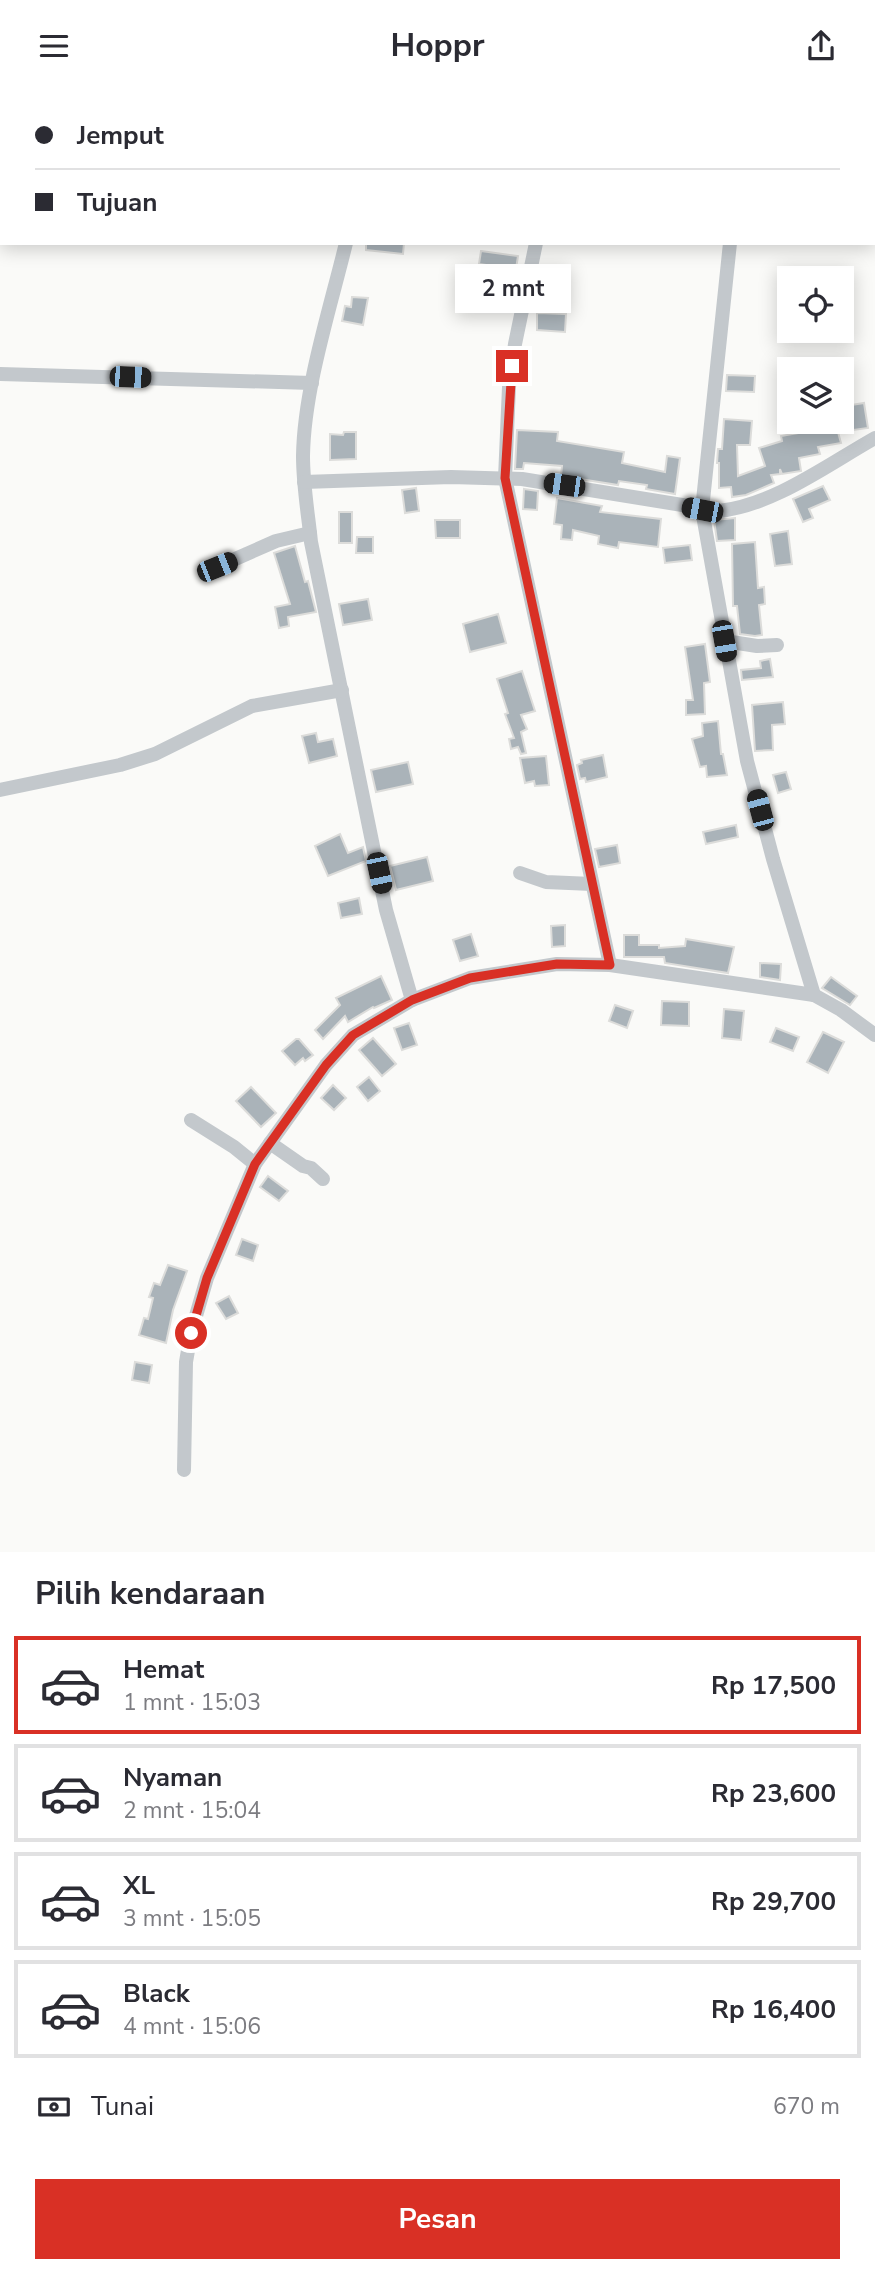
<!DOCTYPE html>
<html lang="id">
<head>
<meta charset="utf-8">
<style>
	:root { --surface:#fff; --page:#f7f7f7; --text:#2b2b33; --muted:#7c7c81; --line:#e1e1e2; --accent:#d93025 }
	body { margin:0; font-family:"Nunito Sans",sans-serif; background:var(--page); color:var(--text); height:100vh; display:flex; flex-direction:column; font-size:26px; white-space:nowrap }
	* { box-sizing:border-box; margin:0 }
	p { font-size:23px; color:var(--muted) }
	.icon { flex:none; width:38px; height:38px; fill:none; stroke:currentColor; stroke-width:2; stroke-linecap:round; stroke-linejoin:round }
	.map { position:relative; height:1461px; overflow:hidden }
	.drawer { display:flex; flex-direction:column; background:var(--surface); flex:1 }
	.drawer>* { flex:none }
	.guide { position:absolute; left:0px; top:0px; width:875px; height:154px; box-shadow:0 4px 18px #0003; display:grid; align-content:center; height:154px; padding:0 35px; background:var(--surface) }
	.buttons { position:absolute; left:777px; top:175px; display:grid; gap:14px }
	.buttons a { display:grid; place-items:center; width:77px; height:77px; border-radius:0px; background:var(--surface); box-shadow:0 4px 18px #0003; font-size:35px }
	.end { position:absolute; width:32px; height:32px; margin:-16px; border:9px solid #d93025; background:#fff; box-shadow:0 0 0 4px #fff }
	.from { border-radius:50% }
	.bubble { position:absolute; height:49px; border-radius:0px; background:var(--surface); box-shadow:0 4px 18px #0003; font-size:23px; font-weight:700; line-height:49px; text-align:center }
	.car { position:absolute; width:21px; height:42px; margin:-21px -10px; border-radius:9px; box-shadow:0 0 5px 2px #0007; background:linear-gradient(#222 24%,#8ab4d8 0 40%,#222 0 76%,#8ab4d8 0 86%,#222 0) }
	.guide b { display:flex; align-items:center; gap:24px; height:66px; font-size:26px }
	.guide b+b { border-top:2px solid var(--line) }
	.guide i { width:18px; height:18px; background:var(--text) }
	ul { padding:0; list-style:none }
	li { display:flex; align-items:center; gap:21px; height:98px; margin:0 14px 10px; padding:0 21px; border:4px solid var(--line); border-radius:0px }
	li div { flex:1 }
	li b { display:block; font-size:26px }
	li em { font-style:normal; font-weight:700 }
	li.active { border-color:var(--accent) }
	li>.icon { width:63px; height:63px; stroke-width:1.5 }
	h2 { padding:0 35px; font-size:32px; line-height:84px }
	.pay { display:flex; align-items:center; gap:18px; height:77px; padding:0 35px; font-size:26px }
	.pay p { margin-inline-start:auto }
	.action { display:flex; gap:14px; margin-top:auto; padding:14px 35px }
	.action a { flex:1; height:80px; border-radius:0px; background:var(--accent); color:#fff; font-size:28px; font-weight:700; line-height:80px; text-align:center }
	header { display:flex; justify-content:space-between; align-items:center; height:91px; padding:0 35px; background:var(--surface); font-size:32px; font-weight:700 }
	.map>svg:first-child { display:block }
	.building { fill:#aab3b9; stroke:#dcdcda; stroke-width:2 }
	.lines { fill:none; stroke-linecap:round; stroke-linejoin:round }
	.street { stroke:#c3c8cc; stroke-width:14 }
	.route { stroke:#d93025; stroke-width:9 }
</style>
</head>
<body>
<header><svg class="icon" aria-label="menu" viewBox="0 0 24 24"><path d="M4 6h16M4 12h16M4 18h16"/></svg>Hoppr<svg class="icon" aria-label="share" viewBox="0 0 24 24"><path d="M12 15V3M7 8l5-5 5 5M5 13v7h14v-7"/></svg></header>
<div class="map">
<svg width="875" height="1461" viewBox="0 0 875 1461">
	<rect width="100%" height="100%" fill="#fafaf8"/>
	<g class="building">
		<path d="M366,152h38l-1,11 -37,-4z"/>
		<path d="M481,160l37,5 -2,13 -37,-5z"/>
		<path d="M352,206l16,1 -5,27 -21,-4 3,-15 6,1z"/>
		<path d="M537,222l29,1 -1,18 -28,-2z"/>
		<path d="M727,284l28,1 -1,16 -28,-1z"/>
		<path d="M864,312l4,25 -30,4 3,11 -23,4 2,7 -21,4 2,13 -19,3 -2,-5v5l-9,1 3,8 -28,12 -14,2 -1,-10 -12,1v-25h-2l1,-14h4l2,-30 28,2 -2,24h-13l1,31 27,-10 -6,-18 23,-7 -1,-5 18,-3v-1l22,-6v-4h27l-3,-16z"/>
		<path d="M517,339l41,2 -1,9 67,11 -2,11 43,9 2,-16 13,2 -5,36 -29,-5 1,-4 -28,-4 -1,4 -57,-9 1,-10 -38,-3 -1,6h-8z"/>
		<path d="M344,341h12v27l-26,1v-26l13,1z"/>
		<path d="M823,395l7,14 -21,9 4,9 -10,4 -10,-23z"/>
		<path d="M416,397l3,23 -14,2 -3,-23z"/>
		<path d="M524,398l14,2 -1,19 -14,-1z"/>
		<path d="M557,407l45,8 -2,6 61,7 -3,28 -39,-5 -1,6 -20,-4 1,-8 -26,-6 -1,10 -11,-1 1,-14 -8,-1z"/>
		<rect x="339" y="421" width="13" height="31"/>
		<path d="M735,427v22l-18,1 -3,-21z"/>
		<path d="M435,429h25v18h-24z"/>
		<path d="M788,440l4,33 -17,2 -5,-32z"/>
		<path d="M357,446h16v16h-17z"/>
		<path d="M755,451l3,46 6,-1 1,17 -6,1 3,30 -7,1 -15,-2 -3,-28h-4l-1,-62z"/>
		<path d="M690,454l2,15 -27,3 -2,-15z"/>
		<path d="M295,455l10,36 3,-1 8,31 -28,5 1,9 -10,2 -4,-21 15,-3 -16,-51z"/>
		<path d="M368,508l4,21 -29,5 -4,-21z"/>
		<path d="M498,523l8,29 -36,9 -7,-28z"/>
		<path d="M705,553l5,38 -6,1 1,31 -19,1v-15h7l-8,-53z"/>
		<path d="M770,568l3,18 -31,3 -1,-10 20,-2 -1,-7z"/>
		<path d="M522,580l13,40 -14,4 6,14 -6,3 5,21 -5,1 -3,-7 -7,2 -2,-10 5,-1 -9,-24 3,-1 -11,-34z"/>
		<path d="M783,611l2,22 -13,1 1,25 -18,1 -3,-46z"/>
		<path d="M718,630l3,33h2l4,21 -20,2 -1,-11 -6,1 -8,-28 11,-3 -1,-13z"/>
		<path d="M316,642l2,9 15,-3 4,17 -28,7 -7,-27z"/>
		<path d="M603,664l4,22 -21,5 -1,-4 -5,1 -3,-14 5,-2 -1,-3z"/>
		<path d="M546,665l3,29 -14,1 -1,-5 -9,2 -5,-25z"/>
		<path d="M408,671l5,22 -37,8 -5,-22z"/>
		<path d="M786,681l5,17 -13,4 -5,-18z"/>
		<path d="M736,734l2,12 -32,7 -3,-12z"/>
		<path d="M340,743l8,19 15,-6 3,14 -38,15 -13,-30z"/>
		<path d="M617,754l3,18 -21,4 -4,-18z"/>
		<path d="M427,766l6,24 -37,9 -6,-24z"/>
		<path d="M359,807l3,16 -21,4 -3,-15z"/>
		<path d="M565,834v21l-13,1 -1,-21z"/>
		<path d="M471,843l7,22 -18,5 -7,-21z"/>
		<path d="M624,844h15v10h20v3l26,-2 1,-7 48,8 -6,26 -63,-10 -1,-6h-40z"/>
		<path d="M760,872l21,1 -1,16 -20,-3z"/>
		<path d="M381,885l11,24 -18,8 -1,-1 -25,15 -3,-6 -22,23 -8,-9 25,-25 -4,-7z"/>
		<path d="M831,886l26,19 -7,9 -28,-17z"/>
		<path d="M662,910l27,1v24l-28,-1z"/>
		<path d="M615,914l18,6 -6,17 -18,-7z"/>
		<path d="M724,918l20,2 -3,29 -19,-2z"/>
		<path d="M409,932l8,22 -15,5 -8,-22z"/>
		<path d="M776,937l23,9 -6,14 -23,-9z"/>
		<path d="M823,941l21,10 -16,31 -21,-11z"/>
		<path d="M373,947l23,26 -14,12 -23,-26z"/>
		<path d="M296,948h3l14,16 -8,6 -2,-3 -8,7 -13,-14z"/>
		<path d="M369,986l11,14 -12,10 -11,-14z"/>
		<path d="M333,994l13,13 -12,12 -13,-12z"/>
		<path d="M251,996l25,26 -15,14 -25,-26z"/>
		<path d="M268,1085l20,15 -9,10 -19,-14z"/>
		<path d="M242,1148l16,6 -5,16 -17,-6z"/>
		<path d="M168,1174l19,6 -14,39 -7,33 -27,-8 5,-17 4,1 5,-21 -4,-1 5,-14 6,2z"/>
		<path d="M229,1205l9,17 -12,6 -10,-16z"/>
		<path d="M135,1271l17,3 -3,18 -17,-3z"/>
	</g>
	<g class="lines">
		<g class="street">
			<path d="M373,2l1,-2"/>
			<path d="M562,2v-2"/>
			<path d="M749,2v-2"/>
			<path d="M346,152c-16,66 -42,146 -43,213 0,29 5,57 8,86l75,368 26,90"/>
			<path d="M536,152l-21,101 -6,43 -4,91 105,487"/>
			<path d="M730,152l-28,267 45,251 26,98 41,136"/>
			<path d="M0,283l312,9"/>
			<path d="M304,391l147,-5 71,2 197,32c55,-6 108,-46 156,-73"/>
			<path d="M217,476l59,-26 34,-8"/>
			<path d="M725,550l32,5 20,-1"/>
			<path d="M0,699l120,-25 35,-11 97,-48 90,-16"/>
			<path d="M520,782l26,9 46,2"/>
			<path d="M191,1029l43,27 21,17"/>
			<path d="M270,1052l33,23 8,2 12,11"/>
			<path d="M184,1379l2,-108 5,-29 16,-55 48,-114 71,-99 27,-30 59,-35 58,-22 87,-14 53,1 204,30 27,15 34,25"/>
		</g>
	</g>
	<g class="lines">
		<path class="route" d="M191,1242l16,-55 48,-114 71,-99 27,-30 59,-35 58,-22 87,-14 53,1 -105,-487 7,-112"/>
	</g>
</svg>
<div class="buttons">
<a><svg class="icon" aria-label="locate" viewBox="0 0 24 24"><circle cx="12" cy="12" r="6"/><path d="M12 2v4M12 18v4M2 12h4M18 12h4"/></svg></a>
<a><svg class="icon" aria-label="layers" viewBox="0 0 24 24"><path d="M12 4l9 5-9 5-9-5zM3 14l9 5 9-5"/></svg></a>
</div>
<i class="end from" style="left:191px;top:1242px"></i>
<i class="end" style="left:512px;top:275px"></i>
<div class="bubble" style="left:455px;top:173px;width:116px">2 mnt</div>
<i class="car" style="left:130px;top:286px;rotate:92deg"></i>
<i class="car" style="left:564px;top:394px;rotate:278deg"></i>
<i class="car" style="left:702px;top:419px;rotate:281deg"></i>
<i class="car" style="left:217px;top:476px;rotate:68deg"></i>
<i class="car" style="left:724px;top:550px;rotate:170deg"></i>
<i class="car" style="left:760px;top:719px;rotate:345deg"></i>
<i class="car" style="left:379px;top:782px;rotate:168deg"></i>
<div class="guide">
<b><i class="from"></i>Jemput</b>
<b><i></i>Tujuan</b>
</div>
</div>
<section class="drawer">
<h2>Pilih kendaraan</h2>
<ul>
<li class="active"><svg class="icon" aria-label="car" viewBox="0 0 24 24"><path d="M5 17H2v-5l4-1 3-4h7l3 4 3 1v5h-3M9 17h6M6 11h13"/><circle cx="7" cy="17" r="2"/><circle cx="17" cy="17" r="2"/></svg><div><b>Hemat</b><p>1 mnt · 15:03</p></div><em>Rp 17,500</em></li>
<li><svg class="icon" aria-label="car" viewBox="0 0 24 24"><path d="M5 17H2v-5l4-1 3-4h7l3 4 3 1v5h-3M9 17h6M6 11h13"/><circle cx="7" cy="17" r="2"/><circle cx="17" cy="17" r="2"/></svg><div><b>Nyaman</b><p>2 mnt · 15:04</p></div><em>Rp 23,600</em></li>
<li><svg class="icon" aria-label="car" viewBox="0 0 24 24"><path d="M5 17H2v-5l4-1 3-4h7l3 4 3 1v5h-3M9 17h6M6 11h13"/><circle cx="7" cy="17" r="2"/><circle cx="17" cy="17" r="2"/></svg><div><b>XL</b><p>3 mnt · 15:05</p></div><em>Rp 29,700</em></li>
<li><svg class="icon" aria-label="car" viewBox="0 0 24 24"><path d="M5 17H2v-5l4-1 3-4h7l3 4 3 1v5h-3M9 17h6M6 11h13"/><circle cx="7" cy="17" r="2"/><circle cx="17" cy="17" r="2"/></svg><div><b>Black</b><p>4 mnt · 15:06</p></div><em>Rp 16,400</em></li>
</ul>
<div class="pay"><svg class="icon" aria-label="cash" viewBox="0 0 24 24"><path d="M3 7h18v10H3z"/><circle cx="12" cy="12" r="2"/></svg>Tunai<p>670 m</p></div>
<div class="action"><a>Pesan</a></div>
</section>
</body>
</html>
